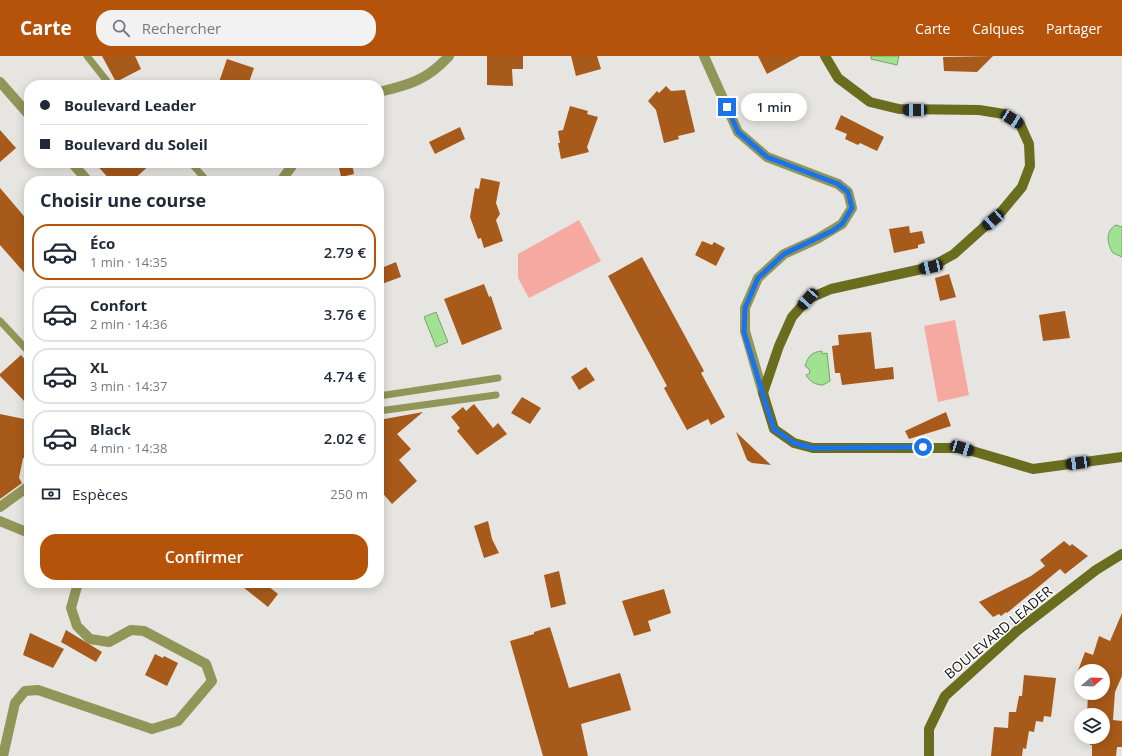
<!DOCTYPE html>
<html lang="fr">
<head>
<meta charset="utf-8">
<style>
	:root { --surface:#fff; --page:#f2f2f3; --text:#1f2937; --muted:#747a83; --line:#e0e1e3; --accent:#b45309 }
	body { margin:0; font-family:"Open Sans",sans-serif; background:var(--page); color:var(--text); height:100vh; display:flex; flex-direction:column; font-size:15px; white-space:nowrap }
	* { box-sizing:border-box; margin:0 }
	p { font-size:13px; color:var(--muted) }
	.icon { flex:none; width:22px; height:22px; fill:none; stroke:currentColor; stroke-width:2; stroke-linecap:round; stroke-linejoin:round }
	.map { position:relative; flex:1; overflow:hidden }
	.panel { position:absolute; left:24px; top:120px; width:360px; height:412px; display:flex; flex-direction:column; background:var(--surface); border-radius:16px; box-shadow:0 2px 10px #0003 }
	.panel>* { flex:none }
	.banner { position:absolute; left:24px; top:24px; width:360px; height:88px; border-radius:16px; box-shadow:0 2px 10px #0003; display:grid; align-content:center; height:88px; padding:0 16px; background:var(--surface) }
	.needle { width:26px; rotate:71deg }
	.fabs { position:absolute; left:1074px; top:608px; display:grid; gap:8px }
	.fabs a { display:grid; place-items:center; width:36px; height:36px; border-radius:50%; background:var(--surface); box-shadow:0 2px 10px #0003; font-size:20px }
	.end { position:absolute; width:18px; height:18px; margin:-9px; border:5px solid #1a73e8; background:#fff; box-shadow:0 0 0 2px #fff }
	.from { border-radius:50% }
	.bubble { position:absolute; height:28px; border-radius:14px; background:var(--surface); box-shadow:0 2px 10px #0003; font-size:13px; font-weight:600; line-height:28px; text-align:center }
	.car { position:absolute; width:12px; height:24px; margin:-12px -6px; border-radius:5px; box-shadow:0 0 3px 1px #0007; background:linear-gradient(#222 24%,#8ab4d8 0 40%,#222 0 76%,#8ab4d8 0 86%,#222 0) }
	.banner b { display:flex; align-items:center; gap:14px; height:38px; font-size:15px }
	.banner b+b { border-top:1px solid var(--line) }
	.banner i { width:10px; height:10px; background:var(--text) }
	ul { padding:0; list-style:none }
	li { display:flex; align-items:center; gap:12px; height:56px; margin:0 8px 6px; padding:0 8px; border:2px solid var(--line); border-radius:16px }
	li div { flex:1 }
	li b { display:block; font-size:15px }
	li em { font-style:normal; font-weight:600 }
	li.selected { border-color:var(--accent) }
	li>.icon { width:36px; height:36px; stroke-width:1.5 }
	h2 { padding:0 16px; font-size:18px; line-height:48px }
	.pay { display:flex; align-items:center; gap:10px; height:44px; padding:0 16px; font-size:15px }
	.pay p { margin-inline-start:auto }
	.button { display:flex; gap:8px; margin-top:auto; padding:8px 16px }
	.button a { flex:1; height:46px; border-radius:16px; background:var(--accent); color:#fff; font-size:16px; font-weight:600; line-height:46px; text-align:center }
	header { display:flex; align-items:center; gap:24px; box-sizing:border-box; height:56px; padding:0 20px; background:var(--accent); color:#fff }
	header strong { font-size:19px }
	nav { display:flex; gap:22px; margin-inline-start:auto; font-size:14px }
	.search { width:280px; height:36px; background:var(--page); display:flex; align-items:center; gap:10px; box-sizing:border-box; padding:0 14px; border-radius:16px; color:var(--muted); font-size:15px }
	.map>svg:first-child { display:block }
	.green { fill:#f6a9a1 }
	.water { fill:#a1e192; stroke:#78a56d }
	.building { fill:#a75a19 }
	.lines { fill:none; stroke-linecap:round; stroke-linejoin:round }
	.lane { stroke:#929558; stroke-width:7 }
	.street { stroke:#929558; stroke-width:10 }
	.secondary { stroke:#6a6d1d; stroke-width:10 }
	.route { stroke:#1a73e8; stroke-width:5 }
	.labels { text-anchor:middle; dominant-baseline:central; stroke-width:3; stroke-linejoin:round; paint-order:stroke }
	.street-label { font-size:14px; fill:#191918; stroke:#fff }
</style>
</head>
<body>
<header>
<strong>Carte</strong>
<div class="search"><svg class="icon" aria-label="search" viewBox="0 0 24 24"><circle cx="10" cy="10" r="6"/><path d="M15 15l6 6"/></svg>Rechercher</div>
<nav><a>Carte</a><a>Calques</a><a>Partager</a></nav>
</header>
<div class="map">
<svg width="1122" height="700" viewBox="0 0 1122 700">
	<rect width="100%" height="100%" fill="#e6e5e1"/>
	<g class="green">
		<path d="M579,164l22,41 -72,37 -11,-20v-24z"/>
		<path d="M955,264l14,75 -31,7 -14,-76z"/>
	</g>
	<g class="water">
		<path d="M871,0h28l-2,9 -26,-6z"/>
		<path d="M1116,169l6,2v30l-9,-4c-6,-9 -8,-22 3,-28z"/>
		<path d="M436,256l12,30 -12,5 -12,-30z"/>
		<path d="M822,295v3l5,-1 3,28 -7,4c-7,0 -13,-3 -17,-10l4,-2 -1,-4 -4,-3c3,-10 7,-14 17,-15z"/>
	</g>
	<g class="building">
		<path d="M102,0h33l6,13 -25,13z"/>
		<path d="M487,0h36v13h-11l1,17 -26,-1z"/>
		<path d="M571,0h26l4,13 -25,7z"/>
		<path d="M758,0h42l-33,18z"/>
		<path d="M993,0l-16,16 -33,-1 -1,-14z"/>
		<path d="M227,3l27,9 -6,17h-30z"/>
		<path d="M666,30l5,5 14,-1 10,42 -17,4 1,3 -15,4 -8,-33 -8,-9 9,-10 2,2z"/>
		<path d="M570,50l18,5 -1,3 11,3 -11,30 2,5 -28,7 -3,-16h2l-2,-12 5,-1z"/>
		<path d="M841,59l43,22 -7,14 -17,-8 -2,2 -13,-6 2,-5 -12,-5z"/>
		<path d="M460,71l5,12 -30,15 -6,-12z"/>
		<path d="M0,74l16,18 -16,14z"/>
		<path d="M95,107h57l-20,18h-21z"/>
		<path d="M338,107h14l2,11 -13,3z"/>
		<path d="M481,122l19,4 -4,21 4,11 -4,6 7,21 -19,7 -3,-10 -3,1 -8,-22 5,-29 4,1z"/>
		<path d="M0,132l29,34v56l-29,-33z"/>
		<path d="M909,170l1,7 12,-2 3,12 -7,2v3l-24,5 -5,-24z"/>
		<path d="M702,185l10,4 2,-3 11,6 -9,18 -21,-11z"/>
		<path d="M642,201l62,114 -3,2 24,44 -14,8 -3,-6 -21,11 -23,-42 3,-2 -59,-110z"/>
		<path d="M396,206l5,15 -22,8v-16z"/>
		<path d="M949,218l7,23 -16,4 -5,-23z"/>
		<path d="M484,228l5,13 2,-1 11,33 -40,16 -18,-46z"/>
		<path d="M1065,255l5,27 -27,3 -4,-26z"/>
		<path d="M871,276l4,37 18,-2 1,12 -52,6 -2,-12h-5l-3,-27 7,-1 -1,-10z"/>
		<path d="M21,299l8,9v42l-29,-30v-2z"/>
		<path d="M586,311l9,13 -16,10 -8,-13z"/>
		<path d="M522,341l19,11 -11,16 -19,-11z"/>
		<path d="M474,348l19,24 5,-5 9,11 -30,21 -20,-24 3,-3 -9,-11 12,-10 3,4z"/>
		<path d="M423,356l-26,22 14,15 -12,11 18,21 -25,23 -13,-15v-69z"/>
		<path d="M946,356l5,14 -42,13 -4,-8z"/>
		<path d="M0,358l29,6v38h-6l-4,20 3,5 -22,16z"/>
		<path d="M736,376l35,33 -19,-2 -5,-3z"/>
		<path d="M488,465l4,18 7,14 -15,5 -10,-32z"/>
		<path d="M1064,485l6,5 2,-2 16,12 -23,18 -5,-5 -53,44 -1,-1 -5,4 -2,-2 -6,3 -14,-15 52,-26 14,-10 -5,-6z"/>
		<path d="M559,515l7,33 -15,4 -7,-33z"/>
		<path d="M238,527h26l14,11 -10,13z"/>
		<path d="M664,533l7,24 -23,8 3,10 -17,5 -12,-35z"/>
		<path d="M1122,557v63l-7,16 -2,28 9,1v26h-5l-1,9h-24v-11h-2v-8h13v-22h-16l1,-22h15v-22h-22v6l-5,-1 9,-24 8,3 6,-19 11,5z"/>
		<path d="M550,571l19,61 51,-15 11,37 -50,14 7,32h-45l-33,-115 24,-7v-2z"/>
		<path d="M66,574l36,22 -6,10 -35,-20z"/>
		<path d="M30,577l34,16 -11,19 -30,-13z"/>
		<path d="M155,598l8,4 1,-2 14,7 -11,23 -22,-11z"/>
		<path d="M1024,619l32,3 -5,39 -7,-1 -1,6 -7,-1 -2,11 -5,-1 -3,18 -3,-1 -1,8h-31l3,-29 14,1 1,-16h7l3,-16h3z"/>
	</g>
	<g class="lines">
		<g class="lane">
			<path d="M87,0l23,29"/>
			<path d="M191,107l16,18"/>
			<path d="M0,265l29,31"/>
			<path d="M379,340l119,-18"/>
			<path d="M379,355l117,-16"/>
		</g>
		<g class="street">
			<path d="M704,0l34,76 29,25 71,27 10,8 4,16 -10,16 -25,15 -33,15 -26,24 -13,30v23l18,62"/>
			<path d="M0,26l29,33"/>
			<path d="M379,36c30,-7 48,-12 70,-36"/>
			<path d="M72,107l16,18"/>
			<path d="M281,125l13,-18"/>
			<path d="M0,451l29,-21"/>
			<path d="M0,465l29,12"/>
			<path d="M3,700l12,-53 10,-12 13,-1 114,39 26,-8 34,-40 -6,-17 -62,-33 -13,-1 -22,12 -19,-3 -13,-13 -6,-18 7,-25"/>
		</g>
		<g class="secondary">
			<path d="M825,0l13,22 32,24 29,7 80,1 25,4 16,10 9,20 1,22 -8,21 -20,24 -48,43 -23,13 -100,22 -23,10 -16,18 -13,29 -16,47 11,36 20,14 19,5h149l71,21 89,-12"/>
			<path d="M929,700v-27l16,-33 73,-66 78,-60 26,-16"/>
		</g>
	</g>
	<g class="lines">
		<path class="route" d="M727,51l11,25 29,25 71,27 10,8 4,16 -10,16 -10,7 -48,23 -26,24 -13,30 -1,24 23,76 7,21 20,14 19,5 110,-1"/>
	</g>
	<g class="labels">
		<g class="street-label">
			<text transform="translate(998 576) rotate(-40)">BOULEVARD LEADER</text>
		</g>
	</g>
</svg>
<div class="fabs">
<a><svg class="needle" viewBox="-14 -14 28 28"><path d="M0-13l5 13h-10z" fill="#e53935"/><path d="M0 13l5-13h-10z" fill="#747a83"/></svg></a>
<a><svg class="icon" aria-label="layers" viewBox="0 0 24 24"><path d="M12 4l9 5-9 5-9-5zM3 14l9 5 9-5"/></svg></a>
</div>
<i class="end from" style="left:923px;top:391px"></i>
<i class="end" style="left:727px;top:51px"></i>
<div class="bubble" style="left:741px;top:37px;width:66px">1 min</div>
<i class="car" style="left:915px;top:54px;rotate:270deg"></i>
<i class="car" style="left:1012px;top:63px;rotate:122deg"></i>
<i class="car" style="left:993px;top:164px;rotate:229deg"></i>
<i class="car" style="left:931px;top:211px;rotate:258deg"></i>
<i class="car" style="left:808px;top:243px;rotate:222deg"></i>
<i class="car" style="left:962px;top:392px;rotate:107deg"></i>
<i class="car" style="left:1078px;top:407px;rotate:262deg"></i>
<div class="banner">
<b><i class="from"></i>Boulevard Leader</b>
<b><i></i>Boulevard du Soleil</b>
</div>
<section class="panel">
<h2>Choisir une course</h2>
<ul>
<li class="selected"><svg class="icon" aria-label="car" viewBox="0 0 24 24"><path d="M5 17H2v-5l4-1 3-4h7l3 4 3 1v5h-3M9 17h6M6 11h13"/><circle cx="7" cy="17" r="2"/><circle cx="17" cy="17" r="2"/></svg><div><b>Éco</b><p>1 min · 14:35</p></div><em>2.79 €</em></li>
<li><svg class="icon" aria-label="car" viewBox="0 0 24 24"><path d="M5 17H2v-5l4-1 3-4h7l3 4 3 1v5h-3M9 17h6M6 11h13"/><circle cx="7" cy="17" r="2"/><circle cx="17" cy="17" r="2"/></svg><div><b>Confort</b><p>2 min · 14:36</p></div><em>3.76 €</em></li>
<li><svg class="icon" aria-label="car" viewBox="0 0 24 24"><path d="M5 17H2v-5l4-1 3-4h7l3 4 3 1v5h-3M9 17h6M6 11h13"/><circle cx="7" cy="17" r="2"/><circle cx="17" cy="17" r="2"/></svg><div><b>XL</b><p>3 min · 14:37</p></div><em>4.74 €</em></li>
<li><svg class="icon" aria-label="car" viewBox="0 0 24 24"><path d="M5 17H2v-5l4-1 3-4h7l3 4 3 1v5h-3M9 17h6M6 11h13"/><circle cx="7" cy="17" r="2"/><circle cx="17" cy="17" r="2"/></svg><div><b>Black</b><p>4 min · 14:38</p></div><em>2.02 €</em></li>
</ul>
<div class="pay"><svg class="icon" aria-label="cash" viewBox="0 0 24 24"><path d="M3 7h18v10H3z"/><circle cx="12" cy="12" r="2"/></svg>Espèces<p>250 m</p></div>
<div class="button"><a>Confirmer</a></div>
</section>
</div>
</body>
</html>
